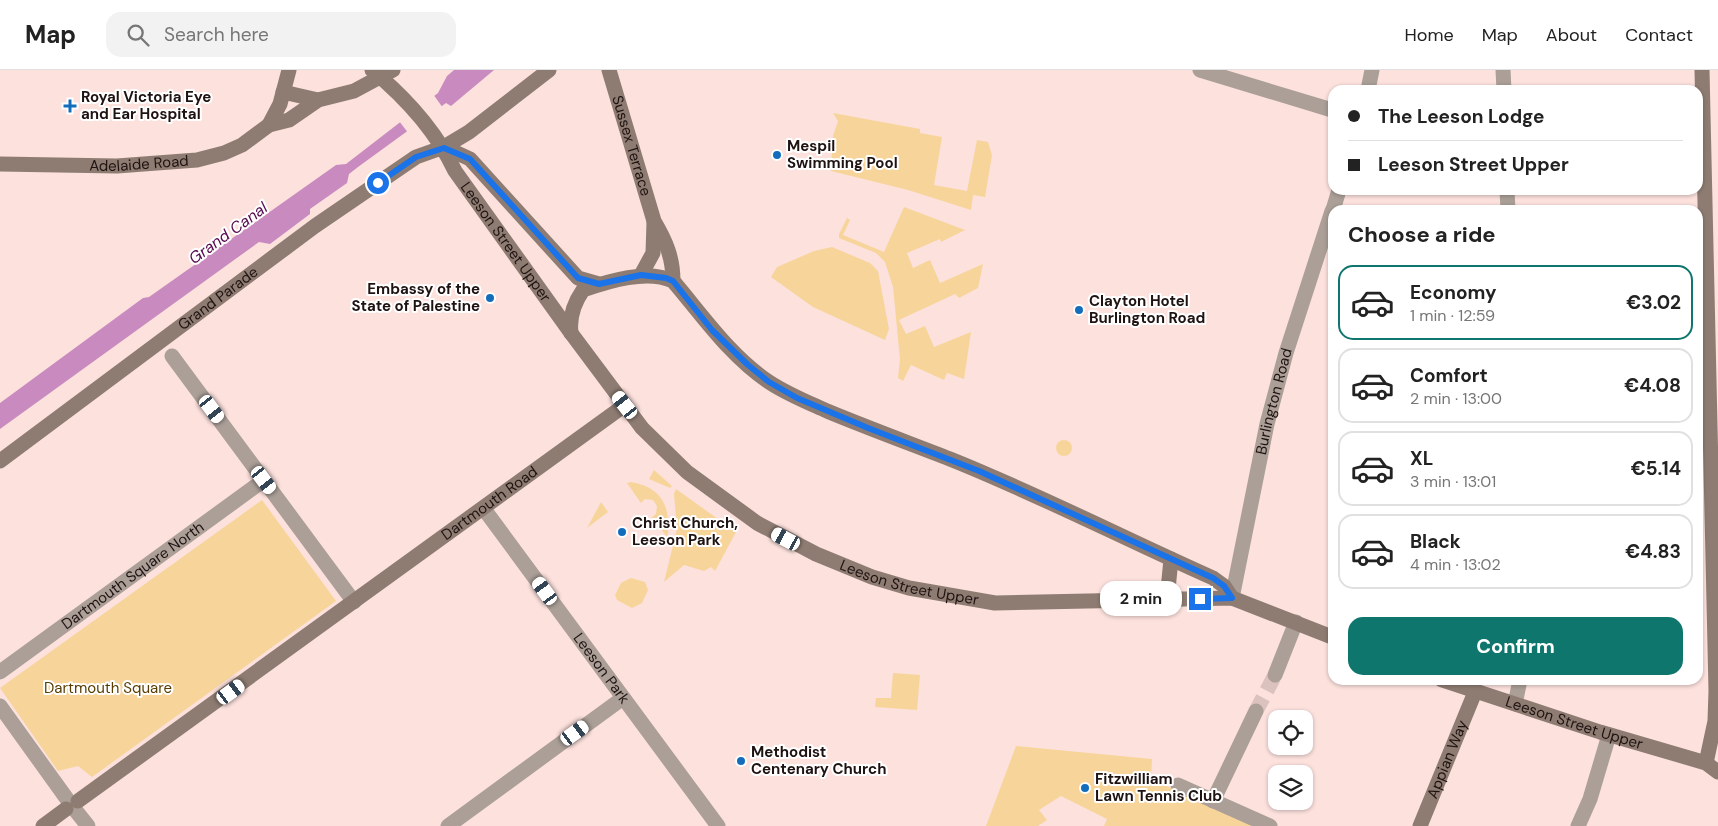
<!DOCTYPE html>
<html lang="en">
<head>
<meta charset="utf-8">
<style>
	:root { --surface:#fff; --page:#f2f2f2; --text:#222; --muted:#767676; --line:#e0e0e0; --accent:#0f766e }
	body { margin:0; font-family:"DM Sans",sans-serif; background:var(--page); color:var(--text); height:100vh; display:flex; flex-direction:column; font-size:19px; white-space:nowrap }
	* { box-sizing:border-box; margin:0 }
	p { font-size:16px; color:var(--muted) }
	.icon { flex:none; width:28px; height:28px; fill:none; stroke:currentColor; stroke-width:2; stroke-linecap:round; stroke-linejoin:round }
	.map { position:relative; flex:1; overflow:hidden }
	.side { position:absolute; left:1328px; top:135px; width:375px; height:480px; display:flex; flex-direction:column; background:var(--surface); border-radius:15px; box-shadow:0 1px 4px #0004 }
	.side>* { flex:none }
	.guide { position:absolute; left:1328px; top:15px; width:375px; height:110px; border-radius:15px; box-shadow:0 1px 4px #0004; display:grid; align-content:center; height:110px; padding:0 20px; background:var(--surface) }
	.controls { position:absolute; left:1268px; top:640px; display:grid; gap:10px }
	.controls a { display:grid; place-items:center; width:45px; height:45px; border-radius:10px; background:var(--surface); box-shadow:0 1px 4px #0004; font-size:25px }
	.end { position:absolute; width:22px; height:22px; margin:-11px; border:6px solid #1a73e8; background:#fff; box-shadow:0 0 0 2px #fff }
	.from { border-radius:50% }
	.bubble { position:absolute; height:35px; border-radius:15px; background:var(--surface); box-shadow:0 1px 4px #0004; font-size:16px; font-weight:700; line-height:35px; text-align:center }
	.car { position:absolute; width:15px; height:30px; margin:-15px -8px; border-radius:6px; box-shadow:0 0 4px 1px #0007; background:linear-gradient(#fff 24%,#345 0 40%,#fff 0 76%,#345 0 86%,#fff 0) }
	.guide b { display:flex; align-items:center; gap:18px; height:48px; font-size:19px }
	.guide b+b { border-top:1px solid var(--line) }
	.guide i { width:12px; height:12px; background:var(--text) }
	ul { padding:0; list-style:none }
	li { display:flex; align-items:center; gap:15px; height:75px; margin:0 10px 8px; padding:0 10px; border:2px solid var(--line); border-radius:15px }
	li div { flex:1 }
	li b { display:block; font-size:19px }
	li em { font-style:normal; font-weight:700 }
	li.on { border-color:var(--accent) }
	li>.icon { width:45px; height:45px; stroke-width:1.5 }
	h2 { padding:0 20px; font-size:22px; line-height:60px }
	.cta { display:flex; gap:10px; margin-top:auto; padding:10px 20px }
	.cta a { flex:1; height:58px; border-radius:15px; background:var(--accent); color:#fff; font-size:20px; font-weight:700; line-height:58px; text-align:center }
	header { display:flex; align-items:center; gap:30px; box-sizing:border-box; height:70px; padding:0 25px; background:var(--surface); border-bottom:1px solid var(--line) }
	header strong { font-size:24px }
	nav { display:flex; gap:28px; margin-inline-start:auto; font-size:18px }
	.search { width:350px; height:45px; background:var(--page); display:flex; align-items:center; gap:12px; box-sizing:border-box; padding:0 18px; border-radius:15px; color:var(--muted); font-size:19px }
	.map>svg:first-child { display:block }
	.green { fill:#f7d59a }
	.water { fill:#c98bbf }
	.pier { fill:#fce1dd }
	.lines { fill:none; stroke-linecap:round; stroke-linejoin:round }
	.street-tunnel { stroke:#dbc2bf; stroke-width:15; stroke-dasharray:15 8; stroke-linecap:butt }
	.street { stroke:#ab9f98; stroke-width:15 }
	.secondary { stroke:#8e7c72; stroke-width:15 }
	.route { stroke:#1a73e8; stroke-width:6 }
	.poi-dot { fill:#136dba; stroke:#fff; stroke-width:2 }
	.labels { text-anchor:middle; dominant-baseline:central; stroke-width:4; stroke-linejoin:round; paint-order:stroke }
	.poi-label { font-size:15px; font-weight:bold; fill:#1f1312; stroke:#fff; text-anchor:start }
	.street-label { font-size:15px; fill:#1f1312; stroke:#fff }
	.park-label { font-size:15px; fill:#573d00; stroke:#fff }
	.water-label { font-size:16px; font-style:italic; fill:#54084e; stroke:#fff }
</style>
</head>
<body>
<header>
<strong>Map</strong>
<div class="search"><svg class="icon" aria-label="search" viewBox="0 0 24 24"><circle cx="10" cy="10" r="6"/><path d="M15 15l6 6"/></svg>Search here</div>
<nav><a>Home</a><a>Map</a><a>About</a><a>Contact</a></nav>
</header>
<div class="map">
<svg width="1718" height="756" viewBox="0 0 1718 756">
	<rect width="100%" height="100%" fill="#fce1dd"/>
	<g class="green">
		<path d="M833,43l87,16v4l22,4 -8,48 33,6 10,-51 11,2 4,13 -7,42 -12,-2 -2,15 -63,-20 -77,-19 2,-35 5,-15z"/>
		<path d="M904,137l61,23 -24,12 -1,-3 -33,14 6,15 17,-8 10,23 43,-19 -5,24 -19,10 -4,-4 -56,26 7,14 19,-8 9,21 37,-15 -7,47 -17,-6 -3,7 -33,-15 -8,16 -5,-3 2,-19 -7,-72 -8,-25 -9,-9 -37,-15v-4l8,-16 3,2 -7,15 41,17z"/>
		<path d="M832,177l38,16 8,8 11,58 -4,11 -72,-33 -42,-30 6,-10 37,-16z"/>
		<circle cx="1064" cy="378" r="8"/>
		<path d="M654,400l18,16 -2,2 -21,-9z"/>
		<path d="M631,412c23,4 36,16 37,39 0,5 1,11 -1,16l-15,-20 4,-3 1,-8 -4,-6 -8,-1 -4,4 -14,-20z"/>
		<path d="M676,419l60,43 -21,39 -4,-4 -7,4 -20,-6 -20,17 13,-53 -3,-35z"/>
		<path d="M262,430l74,101 -244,176 -14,-11 -20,5 -58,-83z"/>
		<path d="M601,432l7,10 -21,16z"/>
		<path d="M631,508l14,4 3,8 -6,13 -10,5 -15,-8 -2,-5 6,-12z"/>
		<path d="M893,603l27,2 -3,35 -42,-3 1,-9h15z"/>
		<path d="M1016,676l136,13 -1,20 104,47h-151l3,-7 -46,-23 -22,14 8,10 -9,6h-52z"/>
	</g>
	<path class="water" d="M454,0h40l-43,36 -5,-3 -88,64 -9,7 -2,9 -37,26v5l-40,30 -11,-2 -259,187v-26l143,-105 6,-1 187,-132 10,-1 92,-71 9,-17z"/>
	<path class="pier" d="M433,24l10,14 -34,26 -10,-13z"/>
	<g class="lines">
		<path class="street-tunnel" d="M1256,641l19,-36"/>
		<g class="street">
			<path d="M1200,0l132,40"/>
			<path d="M1503,0l1,20"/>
			<path d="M1368,20l4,-20"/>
			<path d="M1507,120l1,20"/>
			<path d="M1333,140l6,-20"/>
			<path d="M172,286l182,246"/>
			<path id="s1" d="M484,439l234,317"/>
			<path id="s2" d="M1232,528l35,-174 19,-71 46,-142"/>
			<path id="s3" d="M0,602l264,-192"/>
			<path d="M1275,605l21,-53"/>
			<path d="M1515,634l5,-24"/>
			<path d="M0,636l67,93"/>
			<path d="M1178,715l92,41"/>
			<path d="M1213,731l43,-90"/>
			<path d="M76,741l12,15"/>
			<path d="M448,756l175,-128"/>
			<path d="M1578,756l12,-27 19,-64"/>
		</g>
		<g class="secondary">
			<path id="s4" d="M372,0c34,28 64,61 83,101l116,162 71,95 45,44 70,51 59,31 56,23 37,11 86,15 237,-5 100,39"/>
			<path id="s5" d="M609,0l45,151c12,20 19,37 19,60"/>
			<path d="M1702,0l14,621 -1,30 -9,42"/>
			<path d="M283,22l35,8"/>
			<path d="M269,55l11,-21 9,-34"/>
			<path d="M444,77l26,12 108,119 21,6"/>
			<path id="s6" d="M0,94l117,2 80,-6 27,-7 18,-8 27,-20 20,-5 29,-20 36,-9 39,-21"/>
			<path d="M641,205l12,-22 1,-31"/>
			<path d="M571,263c-2,-16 3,-30 12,-43 26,-9 64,-21 90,-9 30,35 57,75 96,101 18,12 38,20 58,29 41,17 82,32 123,48 90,36 175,80 263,119l11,8 8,12"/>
			<path id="s7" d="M0,391l315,-235 101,-69 28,-10 25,-15 80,-62"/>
			<path d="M1167,530l4,-41"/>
			<path id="s8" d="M1442,610l158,52 106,31 12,9"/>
			<path id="s9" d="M78,731l547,-396"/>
			<path d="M43,756l23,-17"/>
			<path id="s10" d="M1420,756l55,-134"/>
		</g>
	</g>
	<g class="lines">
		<path class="route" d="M378,113l38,-26 28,-9 26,11 108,119 21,6 42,-9 25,3 7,3 39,49 36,35 21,17 28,16 71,30 111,43 234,107 11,8 8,12 -32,1"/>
	</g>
	<g class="poi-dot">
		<path d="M67.5 28.5h5v5h5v5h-5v5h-5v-5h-5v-5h5z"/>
		<circle cx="777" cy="85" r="5"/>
		<circle cx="490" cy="228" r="5"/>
		<circle cx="1079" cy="240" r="5"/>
		<circle cx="622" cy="462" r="5"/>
		<circle cx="741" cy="691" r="5"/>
		<circle cx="1085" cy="718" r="5"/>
	</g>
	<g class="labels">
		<g class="poi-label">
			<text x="81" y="27">Royal Victoria Eye<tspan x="81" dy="17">and Ear Hospital</tspan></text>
			<text x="787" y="76">Mespil<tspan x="787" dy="17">Swimming Pool</tspan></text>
			<text x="480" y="219" text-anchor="end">Embassy of the<tspan x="480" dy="17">State of Palestine</tspan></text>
			<text x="1089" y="231">Clayton Hotel<tspan x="1089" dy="17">Burlington Road</tspan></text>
			<text x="632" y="453">Christ Church,<tspan x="632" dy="17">Leeson Park</tspan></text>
			<text x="751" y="682">Methodist<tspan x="751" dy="17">Centenary Church</tspan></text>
			<text x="1095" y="709">Fitzwilliam<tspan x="1095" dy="17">Lawn Tennis Club</tspan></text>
		</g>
		<g class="street-label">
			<text stroke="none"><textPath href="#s5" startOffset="79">Sussex Terrace</textPath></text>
			<text stroke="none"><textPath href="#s6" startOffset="139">Adelaide Road</textPath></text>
			<text stroke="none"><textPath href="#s4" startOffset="219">Leeson Street Upper</textPath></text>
			<text stroke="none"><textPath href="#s7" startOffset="272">Grand Parade</textPath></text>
			<text stroke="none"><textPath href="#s2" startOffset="201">Burlington Road</textPath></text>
			<text stroke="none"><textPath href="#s9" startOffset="508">Dartmouth Road</textPath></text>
			<text stroke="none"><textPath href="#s3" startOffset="164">Dartmouth Square North</textPath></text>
			<text stroke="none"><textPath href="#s4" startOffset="764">Leeson Street Upper</textPath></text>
			<text stroke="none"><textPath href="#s1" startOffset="198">Leeson Park</textPath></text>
			<text stroke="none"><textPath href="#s8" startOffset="139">Leeson Street Upper</textPath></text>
			<text stroke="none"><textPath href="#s10" startOffset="72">Appian Way</textPath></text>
		</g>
		<g class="park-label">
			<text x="108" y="618">Dartmouth Square</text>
		</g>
		<g class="water-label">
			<text transform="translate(228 163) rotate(-36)">Grand Canal</text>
		</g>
	</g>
</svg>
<div class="controls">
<a><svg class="icon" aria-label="locate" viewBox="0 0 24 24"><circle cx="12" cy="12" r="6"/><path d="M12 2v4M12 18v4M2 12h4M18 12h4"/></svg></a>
<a><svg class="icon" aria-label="layers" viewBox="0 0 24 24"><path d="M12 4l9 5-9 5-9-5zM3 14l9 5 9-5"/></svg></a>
</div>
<i class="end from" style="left:378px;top:113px"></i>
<i class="end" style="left:1200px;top:529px"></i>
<div class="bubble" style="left:1100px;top:511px;width:82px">2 min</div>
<i class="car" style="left:625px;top:335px;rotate:322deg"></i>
<i class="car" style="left:212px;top:339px;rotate:143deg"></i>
<i class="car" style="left:264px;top:410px;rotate:143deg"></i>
<i class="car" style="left:786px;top:469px;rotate:298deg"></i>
<i class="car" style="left:545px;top:521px;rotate:324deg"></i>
<i class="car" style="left:231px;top:622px;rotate:54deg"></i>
<i class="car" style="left:575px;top:663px;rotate:54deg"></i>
<div class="guide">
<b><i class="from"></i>The Leeson Lodge</b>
<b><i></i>Leeson Street Upper</b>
</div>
<section class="side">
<h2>Choose a ride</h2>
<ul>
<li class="on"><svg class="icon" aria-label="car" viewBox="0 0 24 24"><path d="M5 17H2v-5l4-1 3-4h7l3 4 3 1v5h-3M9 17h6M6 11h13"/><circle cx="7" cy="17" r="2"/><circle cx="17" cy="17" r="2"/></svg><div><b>Economy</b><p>1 min · 12:59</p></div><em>€3.02</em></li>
<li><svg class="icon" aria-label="car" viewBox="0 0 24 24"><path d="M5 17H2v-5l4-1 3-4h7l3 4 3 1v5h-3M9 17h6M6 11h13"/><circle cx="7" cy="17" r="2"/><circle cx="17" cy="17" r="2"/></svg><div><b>Comfort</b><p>2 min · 13:00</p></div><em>€4.08</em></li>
<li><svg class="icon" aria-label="car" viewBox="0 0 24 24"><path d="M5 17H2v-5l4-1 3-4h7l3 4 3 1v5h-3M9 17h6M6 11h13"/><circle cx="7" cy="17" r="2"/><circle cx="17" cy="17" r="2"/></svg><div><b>XL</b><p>3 min · 13:01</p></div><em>€5.14</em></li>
<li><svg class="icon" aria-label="car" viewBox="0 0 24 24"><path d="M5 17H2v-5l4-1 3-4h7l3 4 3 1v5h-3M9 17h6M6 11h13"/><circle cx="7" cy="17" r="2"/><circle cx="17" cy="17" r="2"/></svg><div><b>Black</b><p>4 min · 13:02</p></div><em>€4.83</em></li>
</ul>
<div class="cta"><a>Confirm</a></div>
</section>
</div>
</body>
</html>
